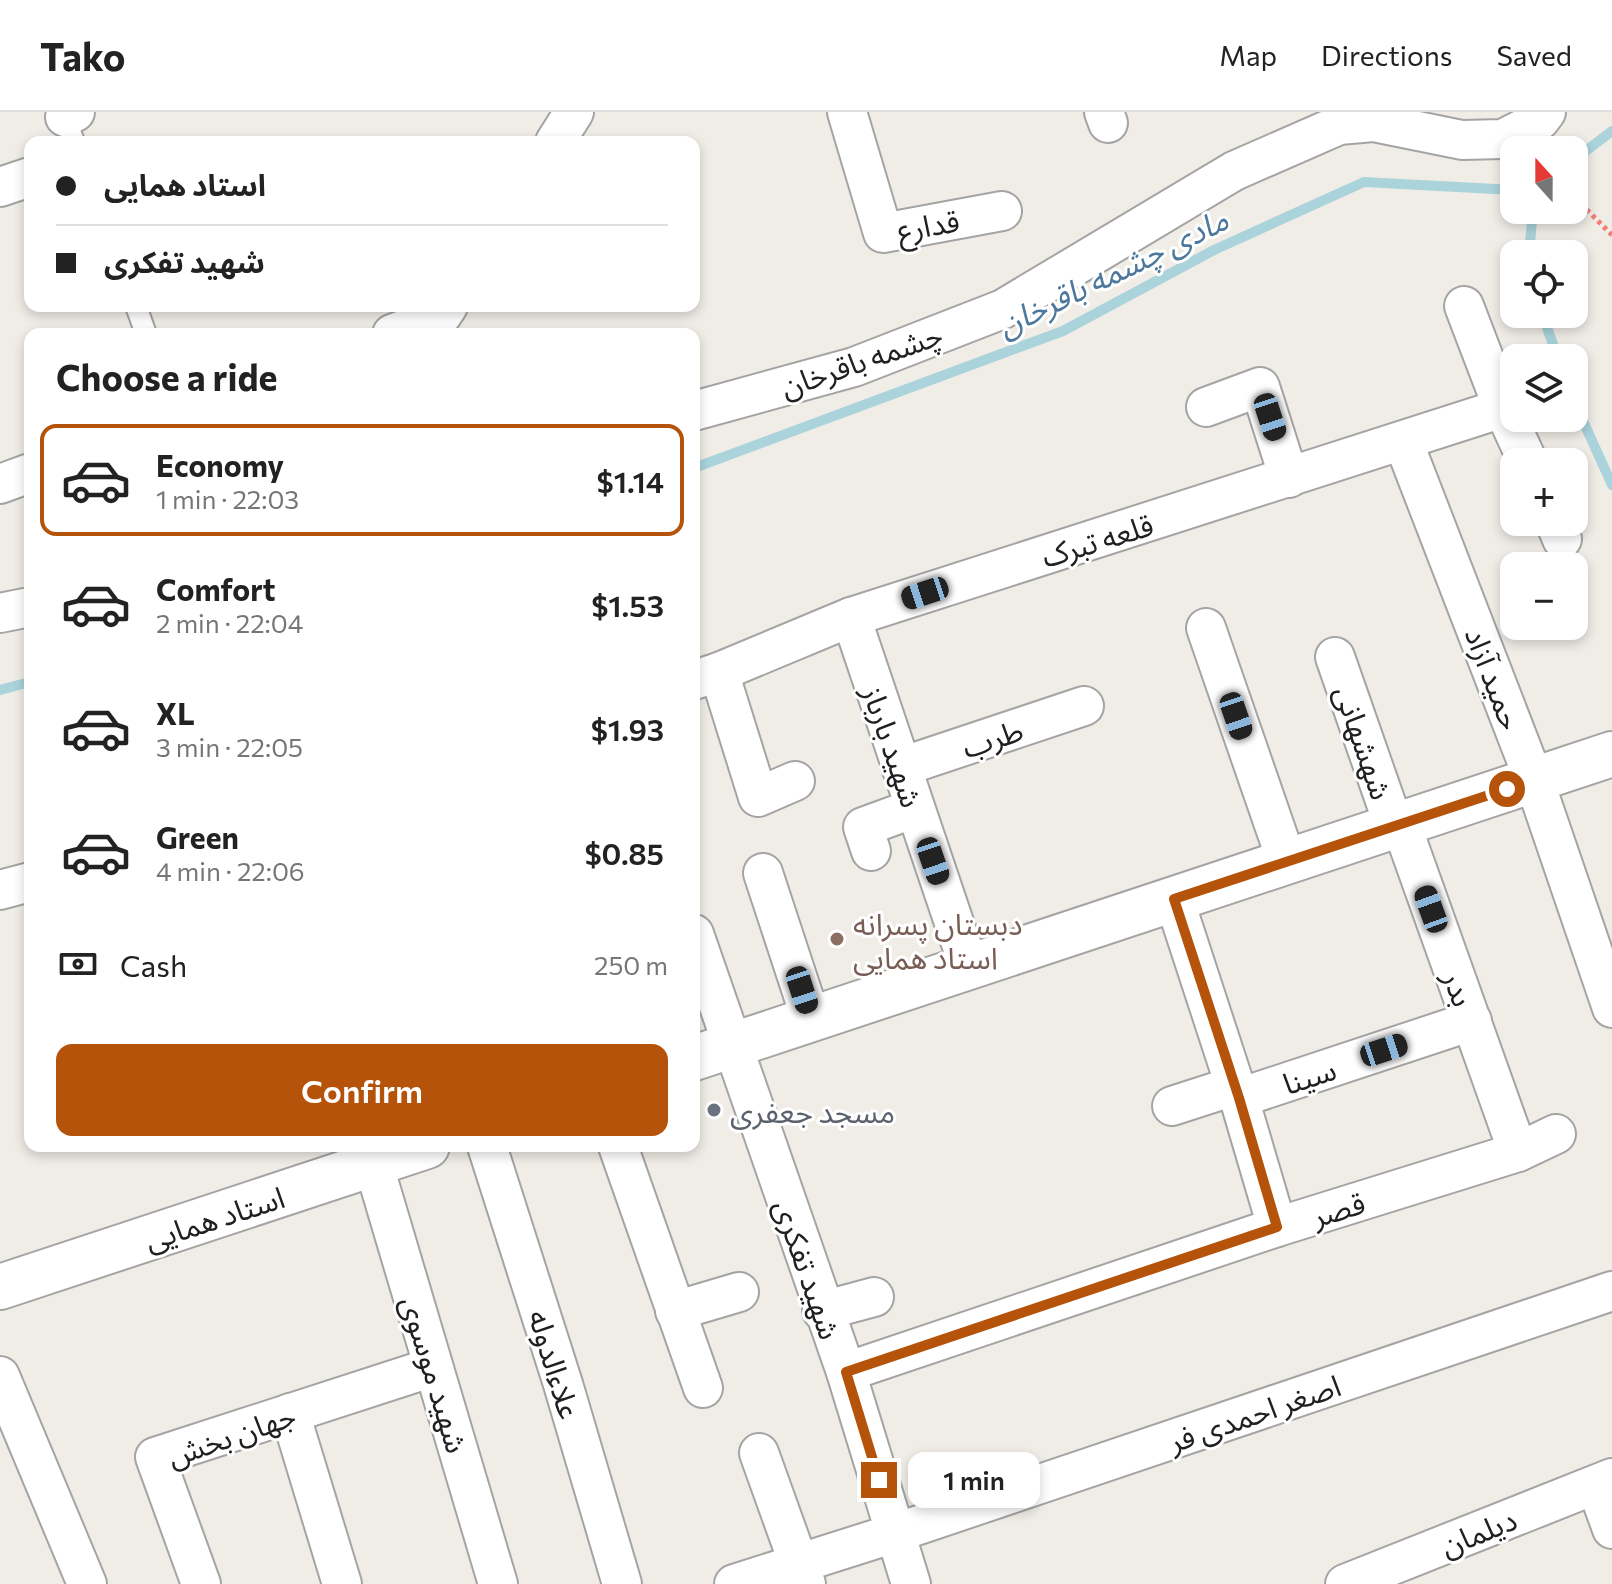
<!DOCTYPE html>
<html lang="en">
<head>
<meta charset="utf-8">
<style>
	:root { --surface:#fff; --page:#f2f2f2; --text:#222; --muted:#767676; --line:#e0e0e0; --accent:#b45309 }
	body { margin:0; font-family:Commissioner,"Noto Sans Arabic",sans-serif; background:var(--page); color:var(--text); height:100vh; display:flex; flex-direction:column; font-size:30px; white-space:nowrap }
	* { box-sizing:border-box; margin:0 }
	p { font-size:26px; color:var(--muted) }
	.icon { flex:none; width:44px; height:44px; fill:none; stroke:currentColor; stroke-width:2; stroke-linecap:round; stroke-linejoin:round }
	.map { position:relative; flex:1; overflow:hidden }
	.details { position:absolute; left:24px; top:216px; width:676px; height:824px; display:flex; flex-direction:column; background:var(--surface); border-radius:16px; box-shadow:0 4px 12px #0003 }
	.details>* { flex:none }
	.banner { position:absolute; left:24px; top:24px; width:676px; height:176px; border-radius:16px; box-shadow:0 4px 12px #0003; display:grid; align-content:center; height:176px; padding:0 32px; background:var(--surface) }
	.needle { width:52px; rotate:339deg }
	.controls { position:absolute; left:1500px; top:24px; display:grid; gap:16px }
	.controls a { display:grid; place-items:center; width:88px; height:88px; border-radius:16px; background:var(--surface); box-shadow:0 4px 12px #0003; font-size:40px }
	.end { position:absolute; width:36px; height:36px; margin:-18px; border:10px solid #b45309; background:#fff; box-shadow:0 0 0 4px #fff }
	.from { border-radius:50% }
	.bubble { position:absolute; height:56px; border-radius:16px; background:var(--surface); box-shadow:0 4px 12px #0003; font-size:26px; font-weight:600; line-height:56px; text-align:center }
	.car { position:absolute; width:24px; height:48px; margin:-24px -12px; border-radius:10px; box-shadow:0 0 6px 2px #0007; background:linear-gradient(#222 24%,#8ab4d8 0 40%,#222 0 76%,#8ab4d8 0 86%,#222 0) }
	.banner b { display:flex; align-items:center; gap:28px; height:76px; font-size:30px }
	.banner b+b { border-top:2px solid var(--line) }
	.banner i { width:20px; height:20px; background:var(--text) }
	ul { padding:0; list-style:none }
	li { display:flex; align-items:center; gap:24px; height:112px; margin:0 16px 12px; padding:0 16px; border:4px solid transparent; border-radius:16px }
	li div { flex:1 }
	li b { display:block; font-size:30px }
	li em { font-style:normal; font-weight:600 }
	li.selected { border-color:var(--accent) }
	li>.icon { width:72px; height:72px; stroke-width:1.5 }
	h2 { padding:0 32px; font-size:36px; line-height:96px }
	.pay { display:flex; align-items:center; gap:20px; height:88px; padding:0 32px; font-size:30px }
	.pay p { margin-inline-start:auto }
	.cta { display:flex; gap:16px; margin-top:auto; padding:16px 32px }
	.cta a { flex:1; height:92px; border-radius:16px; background:var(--accent); color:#fff; font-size:32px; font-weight:600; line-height:92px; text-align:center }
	header { display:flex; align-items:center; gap:48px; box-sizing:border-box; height:112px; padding:0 40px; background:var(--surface); border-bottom:2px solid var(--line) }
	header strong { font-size:38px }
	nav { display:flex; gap:44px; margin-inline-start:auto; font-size:28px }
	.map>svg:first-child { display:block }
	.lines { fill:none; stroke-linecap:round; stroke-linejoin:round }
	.stream { stroke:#aad3db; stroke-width:10 }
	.service-casing { stroke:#a4a4a4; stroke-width:24 }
	.minor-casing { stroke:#a4a4a4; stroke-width:42 }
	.tertiary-casing { stroke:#a4a4a4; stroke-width:48 }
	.path { stroke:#f37b76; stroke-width:5; stroke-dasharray:4 4; stroke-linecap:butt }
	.service { stroke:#fff; stroke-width:20 }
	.minor { stroke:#fff; stroke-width:38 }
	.tertiary { stroke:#fff; stroke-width:44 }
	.route { stroke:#b45309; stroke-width:10 }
	.education-dot { fill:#8d6e63; stroke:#fff; stroke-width:3 }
	.worship-dot { fill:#6b7280; stroke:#fff; stroke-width:3 }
	.labels { text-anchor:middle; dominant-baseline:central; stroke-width:6; stroke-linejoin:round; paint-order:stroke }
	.street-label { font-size:30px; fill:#202020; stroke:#fff }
	.education-label { font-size:30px; fill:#785e54; stroke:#fff; text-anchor:start }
	.worship-label { font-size:30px; fill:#5b616d; stroke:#fff; text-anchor:start }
	.water-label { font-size:32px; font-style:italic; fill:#4b789c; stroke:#fff }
</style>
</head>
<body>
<header>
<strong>Tako</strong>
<nav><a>Map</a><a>Directions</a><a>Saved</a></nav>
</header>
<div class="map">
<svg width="1612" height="1472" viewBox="0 0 1612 1472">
	<rect width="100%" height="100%" fill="#f0ede7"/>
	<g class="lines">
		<g class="stream">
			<path d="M1574,48l38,-29"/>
			<path d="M1529,142l4,-44"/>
			<path d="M1542,202l16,44"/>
			<path d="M1574,289l38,84"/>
			<path d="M694,356l369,-137 151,-81 150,-68 150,8"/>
			<path d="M0,578l30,-8"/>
		</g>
		<g class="service-casing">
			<g id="service">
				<path d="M63,0l11,30"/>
				<path d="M136,194l10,28"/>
			</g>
		</g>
		<g class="minor-casing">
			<g id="minor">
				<path d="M847,0l36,121 119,-22"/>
				<path d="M1104,0l4,11"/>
				<path d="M65,5l10,-5"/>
				<path d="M555,30l19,-30"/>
				<path d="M0,75l30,-10"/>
				<path d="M1464,194l39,102 25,54"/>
				<path d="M392,222l50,-19 6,-9"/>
				<path d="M1206,295l54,-20 29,91"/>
				<path d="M694,299l160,-44 149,-58 231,-138 105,-46 34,-3 89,18 41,-1 37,-19 6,-8"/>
				<path d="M1403,329l131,339 78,228"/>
				<path d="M0,372l30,-11"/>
				<path d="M1555,410l7,17"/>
				<path d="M0,501l30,-6"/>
				<path d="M851,505l118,350"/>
				<path d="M1206,516l81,234"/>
				<path d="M1335,545l59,169"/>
				<path d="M719,560l39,125 37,-16"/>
				<path d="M694,568l25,-8 132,-55 652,-209"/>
				<path d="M901,655l183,-61"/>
				<path d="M1401,712l117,328"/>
				<path d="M871,739l-8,-24 52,-19"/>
				<path d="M763,761l48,146"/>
				<path d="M0,778l30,-8"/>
				<path d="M1174,787l65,199 38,129"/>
				<path d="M694,822l152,438 65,212"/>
				<path d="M1239,986l233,-77"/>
				<path d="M1172,994l62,-20"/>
				<path d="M368,1034l130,438"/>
				<path d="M487,1034l76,238 59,200"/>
				<path d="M618,1034l85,242"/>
				<path d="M675,1199l64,-19"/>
				<path d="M822,1199l52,-14"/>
				<path d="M846,1260l431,-145 241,-75 38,-18"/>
				<path d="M0,1264l87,208"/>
				<path d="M290,1301l52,171"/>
				<path d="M759,1341l47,131"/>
				<path d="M1596,1373l16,44"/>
				<path d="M201,1472l-46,-127 278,-90"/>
				<path d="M734,1472l161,-51 717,-242"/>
				<path d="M1345,1472l267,-106"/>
			</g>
		</g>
		<g class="tertiary-casing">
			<g id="tertiary">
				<path d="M694,946l918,-304"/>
				<path d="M0,1175l427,-141"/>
			</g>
		</g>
		<path class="path" d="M1581,92l31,31"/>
		<use href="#service" class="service"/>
		<use href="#minor" class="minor"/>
		<use href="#tertiary" class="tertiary"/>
	</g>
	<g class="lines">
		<path class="route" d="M879,1368l-33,-108 431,-145 -38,-129 -65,-199 333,-110"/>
	</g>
	<circle class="education-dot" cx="837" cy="827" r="8"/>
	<circle class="worship-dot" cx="714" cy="998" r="8"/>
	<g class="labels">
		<g class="street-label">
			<text transform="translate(928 112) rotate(-10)">قدارع</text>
			<text transform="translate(861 247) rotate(-19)">چشمه باقرخان</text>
			<text transform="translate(1097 427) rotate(-17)">قلعه تبرک</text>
			<text transform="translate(1495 566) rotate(69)">حمید آزاد</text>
			<text transform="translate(992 625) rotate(-18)">طرب</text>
			<text transform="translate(1365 630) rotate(71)">شهشهانی</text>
			<text transform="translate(894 634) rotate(71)">شهید بارباز</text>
			<text transform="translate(1460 876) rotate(70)">بدر</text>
			<text transform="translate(1309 963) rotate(-18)">سینا</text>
			<text transform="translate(1338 1096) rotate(-17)">قصر</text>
			<text transform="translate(214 1105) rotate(-18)">استاد همایی</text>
			<text transform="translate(809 1157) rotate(71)">شهید تفکری</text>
			<text transform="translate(556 1252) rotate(73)">علاءالدوله</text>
			<text transform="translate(436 1262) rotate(73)">شهید موسوی</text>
			<text transform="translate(1254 1300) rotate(-19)">اصغر احمدی فر</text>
			<text transform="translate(231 1322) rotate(-19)">جهان بخش</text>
			<text transform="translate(1478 1419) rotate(-22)">دیلمان</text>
		</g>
		<g class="education-label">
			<text x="853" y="810">دبستان پسرانه<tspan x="853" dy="34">استاد همایی</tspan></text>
		</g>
		<g class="worship-label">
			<text x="730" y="998">مسجد جعفری</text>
		</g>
		<g class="water-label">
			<text transform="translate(1112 159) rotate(-26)">مادی چشمه باقرخان</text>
		</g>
	</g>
</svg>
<div class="controls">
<a><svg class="needle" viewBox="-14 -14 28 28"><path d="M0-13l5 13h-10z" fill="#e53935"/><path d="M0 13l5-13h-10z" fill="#767676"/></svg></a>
<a><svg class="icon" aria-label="locate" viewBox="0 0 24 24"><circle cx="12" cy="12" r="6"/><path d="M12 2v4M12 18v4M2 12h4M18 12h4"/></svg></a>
<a><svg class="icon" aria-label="layers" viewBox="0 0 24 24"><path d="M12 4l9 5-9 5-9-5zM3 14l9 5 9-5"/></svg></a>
<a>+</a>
<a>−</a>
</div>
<i class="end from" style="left:1507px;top:677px"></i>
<i class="end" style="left:879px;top:1368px"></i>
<div class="bubble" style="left:908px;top:1340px;width:132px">1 min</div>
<i class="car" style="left:1270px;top:305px;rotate:162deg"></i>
<i class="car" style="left:925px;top:481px;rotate:252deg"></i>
<i class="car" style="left:1236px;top:604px;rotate:161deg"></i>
<i class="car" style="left:933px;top:749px;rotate:161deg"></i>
<i class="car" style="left:1431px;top:797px;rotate:340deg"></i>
<i class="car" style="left:802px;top:878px;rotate:162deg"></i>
<i class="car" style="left:1384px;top:938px;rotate:72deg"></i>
<div class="banner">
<b><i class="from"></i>استاد همایی</b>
<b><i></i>شهید تفکری</b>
</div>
<section class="details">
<h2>Choose a ride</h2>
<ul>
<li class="selected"><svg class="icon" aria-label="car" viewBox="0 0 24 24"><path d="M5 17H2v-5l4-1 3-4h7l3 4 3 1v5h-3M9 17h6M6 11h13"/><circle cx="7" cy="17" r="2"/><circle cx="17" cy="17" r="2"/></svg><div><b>Economy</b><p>1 min · 22:03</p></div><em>$1.14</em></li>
<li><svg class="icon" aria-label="car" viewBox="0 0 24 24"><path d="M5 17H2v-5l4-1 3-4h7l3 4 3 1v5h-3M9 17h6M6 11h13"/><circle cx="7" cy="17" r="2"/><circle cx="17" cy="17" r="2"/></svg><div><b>Comfort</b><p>2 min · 22:04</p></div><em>$1.53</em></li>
<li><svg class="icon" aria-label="car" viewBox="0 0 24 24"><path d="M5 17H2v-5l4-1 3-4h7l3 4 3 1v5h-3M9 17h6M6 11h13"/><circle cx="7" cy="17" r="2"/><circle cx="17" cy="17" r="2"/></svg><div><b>XL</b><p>3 min · 22:05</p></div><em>$1.93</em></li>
<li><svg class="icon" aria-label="car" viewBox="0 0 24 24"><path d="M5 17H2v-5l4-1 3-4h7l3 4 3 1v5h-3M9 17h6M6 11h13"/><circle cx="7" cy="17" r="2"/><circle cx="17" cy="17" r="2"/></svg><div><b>Green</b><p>4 min · 22:06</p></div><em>$0.85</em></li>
</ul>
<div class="pay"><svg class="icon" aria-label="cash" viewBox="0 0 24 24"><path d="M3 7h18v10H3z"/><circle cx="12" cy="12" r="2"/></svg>Cash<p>250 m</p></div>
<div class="cta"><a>Confirm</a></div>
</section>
</div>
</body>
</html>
